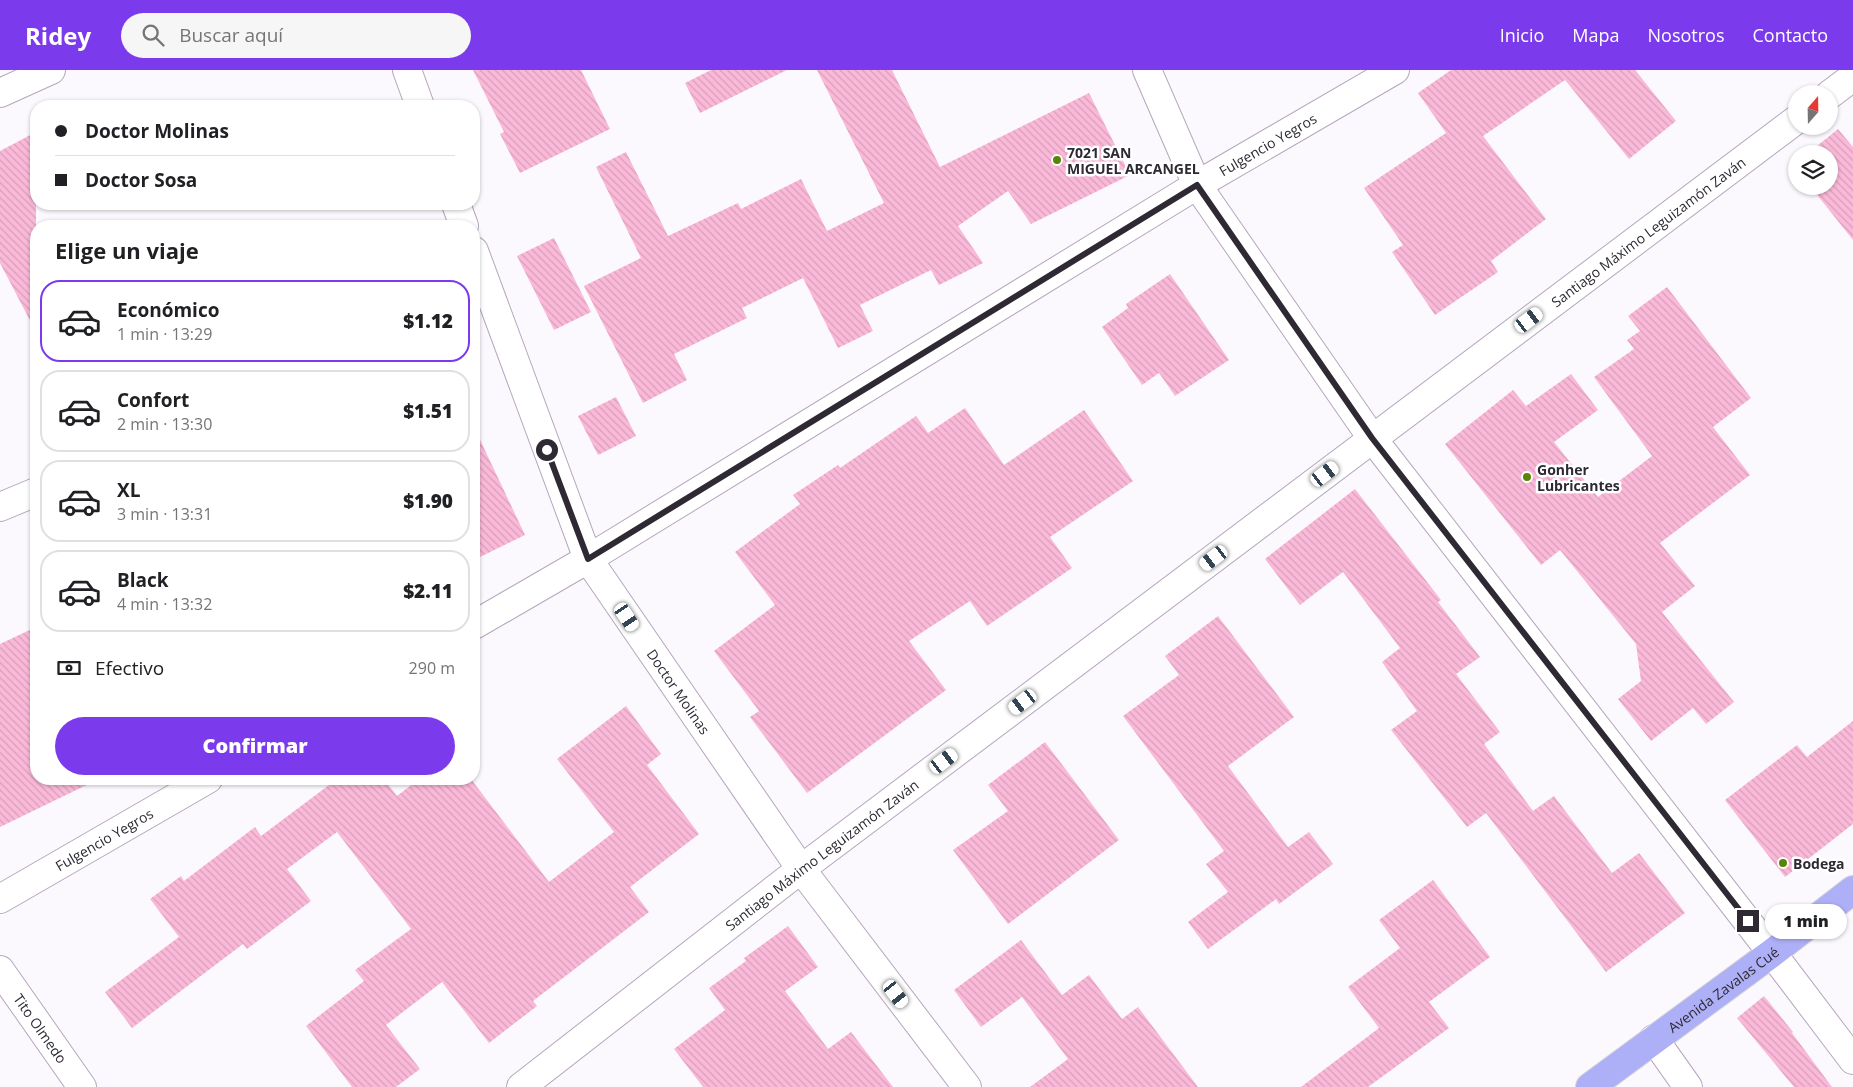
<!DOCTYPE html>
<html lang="es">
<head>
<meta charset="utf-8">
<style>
	:root { --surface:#fff; --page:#f6f6f6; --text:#202124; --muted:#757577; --line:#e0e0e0; --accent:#7c3aed }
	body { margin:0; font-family:"Open Sans",sans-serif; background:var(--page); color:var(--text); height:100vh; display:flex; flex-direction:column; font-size:19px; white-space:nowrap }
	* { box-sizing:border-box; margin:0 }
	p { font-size:16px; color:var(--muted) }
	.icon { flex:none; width:28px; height:28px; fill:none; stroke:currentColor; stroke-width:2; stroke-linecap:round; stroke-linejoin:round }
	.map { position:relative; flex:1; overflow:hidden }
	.panel { position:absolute; left:30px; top:150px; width:450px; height:565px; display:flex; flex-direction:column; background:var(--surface); border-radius:20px; box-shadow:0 1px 4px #0004 }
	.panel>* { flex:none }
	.guide { position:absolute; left:30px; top:30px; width:450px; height:110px; border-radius:20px; box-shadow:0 1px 4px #0004; display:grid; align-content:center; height:110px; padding:0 25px; background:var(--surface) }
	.needle { width:32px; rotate:20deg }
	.fabs { position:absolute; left:1788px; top:15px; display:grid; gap:10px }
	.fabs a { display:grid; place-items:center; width:50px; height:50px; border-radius:50%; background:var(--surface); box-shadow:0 1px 4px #0004; font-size:25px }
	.end { position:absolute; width:22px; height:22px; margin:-11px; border:6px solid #2e2932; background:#fff; box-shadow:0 0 0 2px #fff }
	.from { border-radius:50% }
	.bubble { position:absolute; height:35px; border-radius:18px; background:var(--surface); box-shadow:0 1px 4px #0004; font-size:16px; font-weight:800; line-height:35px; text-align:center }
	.car { position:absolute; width:15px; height:30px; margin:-15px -8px; border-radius:6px; box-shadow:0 0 4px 1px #0007; background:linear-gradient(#fff 24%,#345 0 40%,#fff 0 76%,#345 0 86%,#fff 0) }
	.guide b { display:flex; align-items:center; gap:18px; height:48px; font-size:19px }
	.guide b+b { border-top:1px solid var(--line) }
	.guide i { width:12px; height:12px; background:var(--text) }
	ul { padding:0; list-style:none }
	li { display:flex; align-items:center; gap:15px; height:82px; margin:0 10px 8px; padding:0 15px; border:2px solid var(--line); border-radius:20px }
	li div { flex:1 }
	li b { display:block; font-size:19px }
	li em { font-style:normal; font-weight:800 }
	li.selected { border-color:var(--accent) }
	li>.icon { width:45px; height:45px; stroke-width:1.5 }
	h2 { padding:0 25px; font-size:22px; line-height:60px }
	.pay { display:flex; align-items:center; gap:12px; height:55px; padding:0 25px; font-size:19px }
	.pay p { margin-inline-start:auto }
	.action { display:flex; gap:10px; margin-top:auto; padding:10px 25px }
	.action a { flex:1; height:58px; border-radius:30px; background:var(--accent); color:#fff; font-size:20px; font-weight:800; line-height:58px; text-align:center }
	header { display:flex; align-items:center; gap:30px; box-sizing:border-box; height:70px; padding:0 25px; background:var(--accent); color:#fff }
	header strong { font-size:24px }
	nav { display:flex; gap:28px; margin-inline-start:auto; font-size:18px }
	.search { width:350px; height:45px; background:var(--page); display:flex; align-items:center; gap:12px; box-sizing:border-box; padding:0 18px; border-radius:28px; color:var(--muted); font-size:19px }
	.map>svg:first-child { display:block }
	.building { fill:url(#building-back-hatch) }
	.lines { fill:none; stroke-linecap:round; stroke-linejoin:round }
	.minor-casing { stroke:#b5a6bd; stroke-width:30 }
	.major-casing { stroke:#d5d4d6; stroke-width:30 }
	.minor { stroke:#fff; stroke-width:28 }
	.major { stroke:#adb0f6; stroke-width:28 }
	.route { stroke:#2e2932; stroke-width:6 }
	.poi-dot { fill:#598309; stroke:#fff; stroke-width:2 }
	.labels { text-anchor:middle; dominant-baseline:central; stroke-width:5; stroke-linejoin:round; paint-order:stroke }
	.street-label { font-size:14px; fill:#2e2932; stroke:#fff }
	.poi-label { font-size:14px; font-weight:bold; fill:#2e2932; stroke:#fff; text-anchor:start }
</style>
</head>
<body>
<header>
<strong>Ridey</strong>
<div class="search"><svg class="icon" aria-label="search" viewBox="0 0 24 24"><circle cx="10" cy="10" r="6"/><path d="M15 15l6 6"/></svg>Buscar aquí</div>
<nav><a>Inicio</a><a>Mapa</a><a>Nosotros</a><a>Contacto</a></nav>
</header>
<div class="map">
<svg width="1853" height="1017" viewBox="0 0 1853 1017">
	<defs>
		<pattern id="building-back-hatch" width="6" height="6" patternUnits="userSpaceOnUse" patternTransform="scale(1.25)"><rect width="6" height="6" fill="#fab9d8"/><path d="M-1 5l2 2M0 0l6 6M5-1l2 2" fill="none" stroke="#d79fba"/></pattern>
	</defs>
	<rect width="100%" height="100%" fill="#fcf9fe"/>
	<g class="building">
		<path d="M473,0h108l29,59 -90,44 -20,-39 4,-2z"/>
		<path d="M711,0h76l-87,43 -15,-30z"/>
		<path d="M817,0h75l48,97 149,-74 41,82 -99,49 -23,-33 -50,35 25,37 -44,22 -8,-15 -71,35 13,26 -35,17 -35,-70 -61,30 5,10 -73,36 13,26 -44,23 -59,-117 57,-28 -45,-91 30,-15 42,84 70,-33 3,6 60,-30 26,52 57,-28z"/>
		<path d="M1451,0h184l41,51 -47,38 -64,-79 -82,56 63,83 -55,42 7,11 -63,43 -43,-63 11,-7 -39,-57 82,-55 -28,-40z"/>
		<path d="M1838,59l15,18v93l-43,-54h19v-32h-22z"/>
		<path d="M36,62v200l-36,-69v-112z"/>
		<path d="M554,168l37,74 -37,18 -37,-74z"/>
		<path d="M1170,204l59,86 -54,36 -16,-23 -17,12 -40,-58 26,-19 -2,-4z"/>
		<path d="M1667,217l84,111 -38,29 37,48 -90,68 35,43 -33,26 72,90 -28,22 -13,-16 -42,33 -33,-42 23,-18 -5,-37 -76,-94 -19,15 -96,-121 68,-54 13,16 45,-32 27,36 -44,32 44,55 54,-41 -58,-79 40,-28 -7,-9 13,-9 -12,-15z"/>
		<path d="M616,327l20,39 -38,19 -20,-39z"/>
		<path d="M965,338l39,57 80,-55 49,71 -83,56 22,31 -85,58 -17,-25 -61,40 37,49 -139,103 -57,-76 9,-6 -45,-60 61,-46 -40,-53 65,-48 -7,-9 45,-30 2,3 76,-52 12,17z"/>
		<path d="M474,357l51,108 -51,25z"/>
		<path d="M1355,419l86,111 -3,2 42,55 -24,17 44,58 -16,12 49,67 21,-15 58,77 27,-20 46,60 -79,59 -120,-159 -19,14 -76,-97 26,-19 -35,-49 18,-14 -57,-76 -43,33 -35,-46z"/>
		<path d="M1218,546l76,101 -66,49 60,81 21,-15 24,32 -54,40 -3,-5 -68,50 -20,-27 40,-30 -22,-28 18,-13 -101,-135 56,-41 -14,-19z"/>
		<path d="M36,557v152h63l-99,48v-183z"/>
		<path d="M626,636l35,48 -14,11 52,69 -69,53 19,25 -116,89 4,5 -48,37 -47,-61 -56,43 34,44 -24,18h-44l-46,-61 58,-45 -9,-11 56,-41 -74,-97 -50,37 24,32 -64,48 -4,-5 -111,84 -27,-36 74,-55 -29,-38 31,-23 3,5 71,-54 6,9 76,-57h47l13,17 22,-17h52l78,103 65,-50 -57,-73z"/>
		<path d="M1853,651v103l-68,53 -60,-77 72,-55 10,12z"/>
		<path d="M1045,672l74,98 -111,84 -55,-74 55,-39 -20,-26z"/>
		<path d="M1433,810l57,77 -61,45 20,26 -81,59h-67l78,-59 -31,-41 52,-39 -21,-28z"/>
		<path d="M788,856l30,41 -33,24 43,58 23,-17 42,55h-190l-29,-38 51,-39 -16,-22 37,-27 -2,-3z"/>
		<path d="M1021,870l41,55 27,-20 33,44 16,-12 60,80h-168l38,-28 -46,-62 -41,30 -27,-37z"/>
		<path d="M1764,926l29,36 -1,1 40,54h-38l-57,-69z"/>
	</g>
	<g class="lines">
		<g class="minor-casing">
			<g id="minor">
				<path d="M407,0l13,36"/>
				<path d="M1147,0l50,115 175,253 400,515 81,107"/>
				<path d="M0,23l51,-23"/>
				<path d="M1829,25l24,-18"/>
				<path d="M456,134l8,22"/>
				<path id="s1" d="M474,181l114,308 213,310 166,218"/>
				<path d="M0,437l36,-15"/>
				<path id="s2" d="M474,555l114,-66 609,-374 198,-115"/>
				<path id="s3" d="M0,829l208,-120"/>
				<path id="s4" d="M0,900l82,117"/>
				<path d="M1654,969l34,48"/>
				<path id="s5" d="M521,1017l280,-218 995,-749"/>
			</g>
		</g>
		<g class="major-casing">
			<g id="major">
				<path id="s6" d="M1590,1017l182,-134 81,-63"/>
			</g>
		</g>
		<use href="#minor" class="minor"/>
		<use href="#major" class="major"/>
	</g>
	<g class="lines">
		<path class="route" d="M547,380l41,109 609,-374 175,253 376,483"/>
	</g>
	<g class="poi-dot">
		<circle cx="1057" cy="90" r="5"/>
		<circle cx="1527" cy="407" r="5"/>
		<circle cx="1783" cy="793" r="5"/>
	</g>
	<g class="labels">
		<g class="street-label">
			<text stroke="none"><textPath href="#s2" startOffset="928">Fulgencio Yegros</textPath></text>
			<text stroke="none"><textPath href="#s5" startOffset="1415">Santiago Máximo Leguizamón Zaván</textPath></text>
			<text stroke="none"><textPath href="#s1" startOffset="489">Doctor Molinas</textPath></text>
			<text stroke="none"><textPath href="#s3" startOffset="120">Fulgencio Yegros</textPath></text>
			<text stroke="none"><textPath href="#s5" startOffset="380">Santiago Máximo Leguizamón Zaván</textPath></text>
			<text stroke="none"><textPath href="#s6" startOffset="165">Avenida Zavalas Cué</textPath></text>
			<text stroke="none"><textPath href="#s4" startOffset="71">Tito Olmedo</textPath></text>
		</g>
		<g class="poi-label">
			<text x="1067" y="82">7021 SAN<tspan x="1067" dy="16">MIGUEL ARCANGEL</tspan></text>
			<text x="1537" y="399">Gonher<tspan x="1537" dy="16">Lubricantes</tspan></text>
			<text x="1793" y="793">Bodega</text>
		</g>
	</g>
</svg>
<div class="fabs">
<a><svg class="needle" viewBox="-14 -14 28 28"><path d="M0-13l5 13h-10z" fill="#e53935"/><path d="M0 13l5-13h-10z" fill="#757577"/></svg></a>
<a><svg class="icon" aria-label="layers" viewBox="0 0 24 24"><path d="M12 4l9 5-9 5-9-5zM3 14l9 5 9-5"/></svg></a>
</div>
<i class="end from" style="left:547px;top:380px"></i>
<i class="end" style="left:1748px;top:851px"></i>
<div class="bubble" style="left:1765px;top:834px;width:82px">1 min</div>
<i class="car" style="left:1529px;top:250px;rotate:53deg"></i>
<i class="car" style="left:1325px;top:404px;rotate:53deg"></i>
<i class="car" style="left:1214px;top:488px;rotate:233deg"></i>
<i class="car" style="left:627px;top:547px;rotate:146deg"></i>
<i class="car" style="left:1023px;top:632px;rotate:233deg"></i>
<i class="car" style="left:944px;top:691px;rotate:53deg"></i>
<i class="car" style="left:896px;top:924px;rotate:143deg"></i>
<div class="guide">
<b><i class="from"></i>Doctor Molinas</b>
<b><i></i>Doctor Sosa</b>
</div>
<section class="panel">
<h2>Elige un viaje</h2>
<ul>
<li class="selected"><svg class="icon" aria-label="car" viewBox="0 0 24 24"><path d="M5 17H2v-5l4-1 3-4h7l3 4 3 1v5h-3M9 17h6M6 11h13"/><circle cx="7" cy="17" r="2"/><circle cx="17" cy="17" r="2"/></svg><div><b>Económico</b><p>1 min · 13:29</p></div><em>$1.12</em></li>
<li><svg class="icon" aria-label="car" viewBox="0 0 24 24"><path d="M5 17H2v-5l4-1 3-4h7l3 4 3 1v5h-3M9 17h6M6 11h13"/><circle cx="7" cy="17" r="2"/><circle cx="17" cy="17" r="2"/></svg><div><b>Confort</b><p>2 min · 13:30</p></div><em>$1.51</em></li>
<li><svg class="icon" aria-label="car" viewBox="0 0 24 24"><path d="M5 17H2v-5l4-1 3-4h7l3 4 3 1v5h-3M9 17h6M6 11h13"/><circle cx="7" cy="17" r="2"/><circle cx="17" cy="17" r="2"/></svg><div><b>XL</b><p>3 min · 13:31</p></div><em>$1.90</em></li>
<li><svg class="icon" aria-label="car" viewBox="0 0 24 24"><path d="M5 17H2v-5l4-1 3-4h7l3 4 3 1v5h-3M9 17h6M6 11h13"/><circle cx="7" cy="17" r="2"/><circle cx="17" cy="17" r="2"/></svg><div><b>Black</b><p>4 min · 13:32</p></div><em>$2.11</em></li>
</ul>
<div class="pay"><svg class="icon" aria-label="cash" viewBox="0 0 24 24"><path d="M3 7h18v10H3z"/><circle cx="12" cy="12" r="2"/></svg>Efectivo<p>290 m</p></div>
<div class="action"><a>Confirmar</a></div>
</section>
</div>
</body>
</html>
